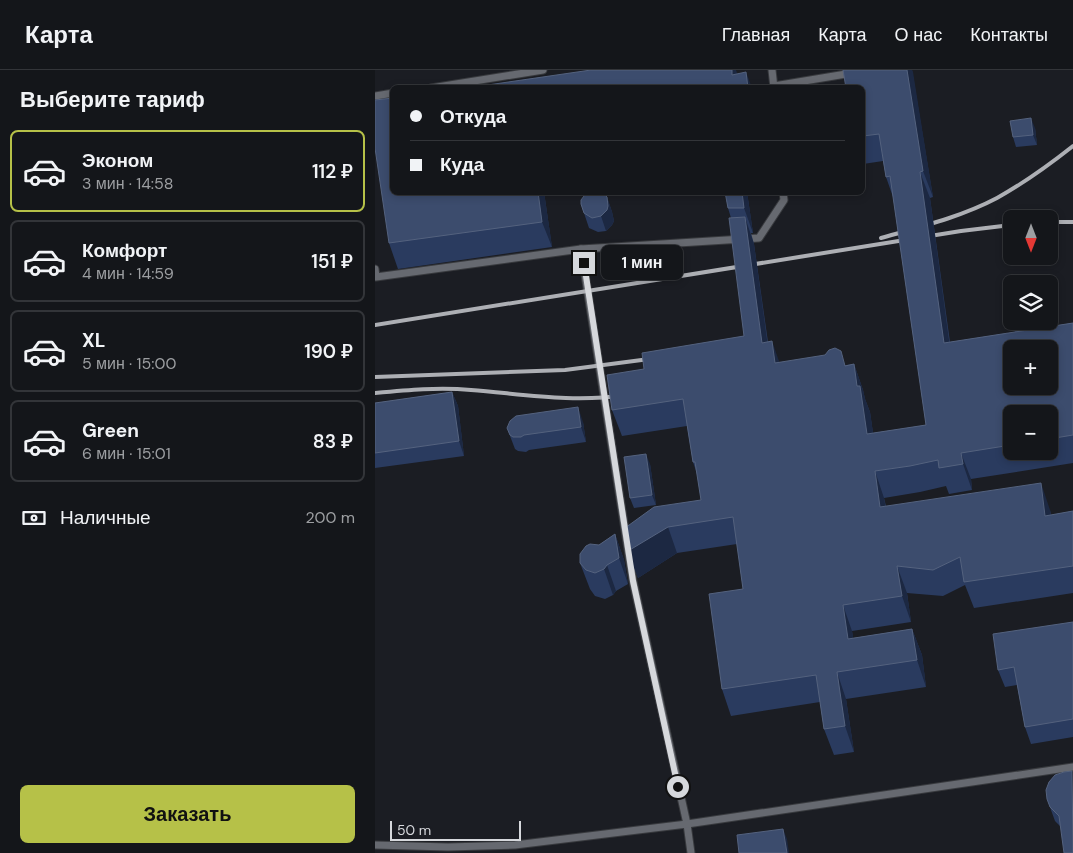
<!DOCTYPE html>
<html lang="ru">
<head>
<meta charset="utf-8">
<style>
	:root { --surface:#14161a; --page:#212327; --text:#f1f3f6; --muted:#9d9fa2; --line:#333539; --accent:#b6c148 }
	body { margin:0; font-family:"DM Sans",sans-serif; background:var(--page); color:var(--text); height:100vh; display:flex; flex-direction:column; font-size:19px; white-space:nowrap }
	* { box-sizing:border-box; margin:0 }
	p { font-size:16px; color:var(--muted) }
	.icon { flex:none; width:28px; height:28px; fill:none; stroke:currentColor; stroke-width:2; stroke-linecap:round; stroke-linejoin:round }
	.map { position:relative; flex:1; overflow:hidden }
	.panel { display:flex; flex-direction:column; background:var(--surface); width:375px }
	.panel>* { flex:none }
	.guide { position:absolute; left:15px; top:15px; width:475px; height:110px; border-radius:8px; box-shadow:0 2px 8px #0003,0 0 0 1px var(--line); display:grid; align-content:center; height:110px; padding:0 20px; background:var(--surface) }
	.needle { width:32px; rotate:180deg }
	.tools { position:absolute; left:628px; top:140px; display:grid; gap:10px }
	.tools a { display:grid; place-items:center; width:55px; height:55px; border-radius:8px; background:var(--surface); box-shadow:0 2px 8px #0003,0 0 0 1px var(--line); font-size:25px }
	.scale { position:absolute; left:15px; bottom:12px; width:131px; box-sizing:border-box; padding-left:5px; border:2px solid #d6d8dc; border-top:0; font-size:14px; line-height:18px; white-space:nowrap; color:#d6d8dc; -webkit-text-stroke:4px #1b1d23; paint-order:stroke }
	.end { position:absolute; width:22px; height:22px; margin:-11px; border:6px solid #d6d8dc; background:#111; box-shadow:0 0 0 2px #111 }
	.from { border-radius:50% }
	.bubble { position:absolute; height:35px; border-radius:8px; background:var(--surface); box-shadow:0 2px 8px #0003,0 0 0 1px var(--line); font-size:16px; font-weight:600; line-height:35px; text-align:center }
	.guide b { display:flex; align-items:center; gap:18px; height:48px; font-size:19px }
	.guide b+b { border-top:1px solid var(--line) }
	.guide i { width:12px; height:12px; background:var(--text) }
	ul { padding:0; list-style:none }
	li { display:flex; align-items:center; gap:15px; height:82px; margin:0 10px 8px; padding:0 10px; border:2px solid var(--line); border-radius:8px }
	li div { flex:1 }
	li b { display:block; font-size:19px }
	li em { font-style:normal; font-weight:600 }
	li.current { border-color:var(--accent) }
	li>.icon { width:45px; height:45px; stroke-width:1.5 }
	h2 { padding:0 20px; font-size:22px; line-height:60px }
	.pay { display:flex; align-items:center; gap:12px; height:55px; padding:0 20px; font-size:19px }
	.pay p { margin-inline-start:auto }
	.button { display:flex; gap:10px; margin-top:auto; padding:10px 20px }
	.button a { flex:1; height:58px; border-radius:8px; background:var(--accent); color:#111; font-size:20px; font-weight:600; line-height:58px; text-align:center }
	header { display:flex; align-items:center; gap:30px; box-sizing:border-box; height:70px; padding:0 25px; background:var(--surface); border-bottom:1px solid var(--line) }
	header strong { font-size:24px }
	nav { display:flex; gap:28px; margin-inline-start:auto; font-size:18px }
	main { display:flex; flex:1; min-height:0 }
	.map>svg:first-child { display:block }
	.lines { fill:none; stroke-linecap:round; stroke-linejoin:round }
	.service-casing { stroke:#383a3e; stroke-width:9 }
	.service { stroke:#666970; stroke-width:7 }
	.rail { stroke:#adafb4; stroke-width:4 }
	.wall { fill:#2a3b5f; fill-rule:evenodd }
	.shaded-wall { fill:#1c2842 }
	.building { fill:#3c4c6d; stroke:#54627e; fill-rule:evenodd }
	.route { stroke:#d6d8dc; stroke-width:6 }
</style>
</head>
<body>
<header>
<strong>Карта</strong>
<nav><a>Главная</a><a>Карта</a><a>О нас</a><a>Контакты</a></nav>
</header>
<main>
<section class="panel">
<h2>Выберите тариф</h2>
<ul>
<li class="current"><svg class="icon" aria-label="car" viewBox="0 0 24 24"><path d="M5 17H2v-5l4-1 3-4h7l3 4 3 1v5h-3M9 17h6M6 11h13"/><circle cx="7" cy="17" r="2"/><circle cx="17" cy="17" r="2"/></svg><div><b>Эконом</b><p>3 мин · 14:58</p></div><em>112 ₽</em></li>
<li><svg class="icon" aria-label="car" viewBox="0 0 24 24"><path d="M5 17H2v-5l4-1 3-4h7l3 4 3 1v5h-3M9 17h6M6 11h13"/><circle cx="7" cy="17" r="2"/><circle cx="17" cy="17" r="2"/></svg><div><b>Комфорт</b><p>4 мин · 14:59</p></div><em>151 ₽</em></li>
<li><svg class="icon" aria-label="car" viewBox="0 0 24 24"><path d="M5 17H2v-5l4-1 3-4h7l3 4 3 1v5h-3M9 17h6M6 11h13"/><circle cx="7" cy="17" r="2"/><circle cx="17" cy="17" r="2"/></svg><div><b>XL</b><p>5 мин · 15:00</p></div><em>190 ₽</em></li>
<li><svg class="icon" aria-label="car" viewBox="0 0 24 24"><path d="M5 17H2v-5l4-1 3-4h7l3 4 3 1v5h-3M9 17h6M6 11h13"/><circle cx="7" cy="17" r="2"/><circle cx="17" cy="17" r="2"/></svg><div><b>Green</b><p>6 мин · 15:01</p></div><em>83 ₽</em></li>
</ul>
<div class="pay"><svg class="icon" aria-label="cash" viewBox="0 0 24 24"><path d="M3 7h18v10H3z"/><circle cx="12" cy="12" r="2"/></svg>Наличные<p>200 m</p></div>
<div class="button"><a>Заказать</a></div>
</section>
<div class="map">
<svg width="698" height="783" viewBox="0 0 698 783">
	<rect width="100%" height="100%" fill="#1b1d23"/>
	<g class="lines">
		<g class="service-casing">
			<g id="service">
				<path d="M397,0l2,18"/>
				<path d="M399,16l78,-13"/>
				<path d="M56,18l112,-18"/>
				<path d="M0,26l18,-3"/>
				<path d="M206,179l52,332 54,243 4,29"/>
				<path d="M0,199l1,8 205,-28 178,-11 25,-38 -1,-8"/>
				<path d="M0,775l73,2 67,-2 172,-21 386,-57"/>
			</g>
		</g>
		<use href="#service" class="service"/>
		<g class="rail">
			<path d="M674,152h24"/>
			<path d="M506,168c39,-11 80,-21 116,-40 27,-15 52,-33 76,-52"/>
			<path d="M0,255l586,-94 50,-6"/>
			<path d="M0,307l190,-7 92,-12"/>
			<path d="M0,323c32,-3 64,-6 96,-3 52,4 102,13 154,5"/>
		</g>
	</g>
	<g class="wall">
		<path d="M468,0h69l21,127 -3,1 20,144 65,-10 -7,-17 3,-15v21h29v4l-2,3 35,-5v140l-102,16 1,11 -23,4 -3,-8 -26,6 -36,6 2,8 164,4 1,5 22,-4v82l-99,15 -9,-23 -22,11 -36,-3 4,29 -59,9 1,7 59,-9 10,26 4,32 -80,12 8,53 -20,3 -10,-26 -4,-27 -89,14 -9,-27 21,-100 -6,-45 -60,9 -39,25 -10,-27 73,-51 -4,-26 -4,-12 -6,-36 -65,10 -10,-26 32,-41 100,-33 -13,-118 -3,-10 -3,-16h22l6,41h-2l3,11 14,98 11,20 67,3 8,-1 9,26 2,9 5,13 3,21 53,-8 -33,-228 -7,-20 -3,-16 -20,3v-76zM636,344h38v37h-38z"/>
		<path d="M660,58l2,17 -21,2 -3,-10z"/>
		<path d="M18,122h151l8,55 -154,22 -9,-26z"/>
		<path d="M232,127l5,15 2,9 -2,4 -6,6 -8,1 -9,-4 -8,-24z"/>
		<path d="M77,322l6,14 6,50 -89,12v-65z"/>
		<path d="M208,352l3,20 -57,8 -3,2 -8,-1 -3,-2 -8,-21z"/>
		<path d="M275,394l6,41 -22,3 -4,-10z"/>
		<path d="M240,464l9,26 4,24 -12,7 -3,4 -8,4 -10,-3 -5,-7 -10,-26 19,-18z"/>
		<path d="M698,552v115l-42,7 -6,-17 -8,-42 -12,2 -7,-17z"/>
		<path d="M674,712l24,71 -13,-27 -5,-5 -8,-22z"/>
	</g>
	<g class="shaded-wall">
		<path d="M357,0h4l2,6 -6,-1z"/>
		<path d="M532,0h5l1,2 20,125 -10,-26z"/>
		<path d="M371,2l6,16h-4z"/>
		<path d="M656,48l4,10 2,17 -4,-10z"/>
		<path d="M545,102l10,26 23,172 -9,-27z"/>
		<path d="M163,122h6l8,55 -10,-25z"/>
		<path d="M367,122h5l6,41 -9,-25z"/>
		<path d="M232,127l5,15 2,9 -2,4 -6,6 -5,-15z"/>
		<path d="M370,147l9,27 17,125 -9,-26z"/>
		<path d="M654,251h11v4l-10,19 -6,-14z"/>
		<path d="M397,271l9,26 -6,-4z"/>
		<path d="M479,294l9,26 2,9 5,13 7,48 -10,-26 -10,-48z"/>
		<path d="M77,322l6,14 6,50 -5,-15z"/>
		<path d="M203,337l5,15 3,20 -5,-15z"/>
		<path d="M586,383l10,26 1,11 -9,-26z"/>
		<path d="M271,384l4,10 6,41 -4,-10z"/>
		<path d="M500,401l9,27 6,35 -10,-26z"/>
		<path d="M666,413l9,27 5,32 -10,-26z"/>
		<path d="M293,457l9,26 -39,25 -10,-27z"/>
		<path d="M240,464l9,26 4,24 -9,-26z"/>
		<path d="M232,495l9,26 -3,4 -9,-26z"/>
		<path d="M522,496l10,27 4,29 -9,-26z"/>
		<path d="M468,535l9,26 6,34 -10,-26z"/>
		<path d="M537,559l10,26 4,32 -9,-27z"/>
		<path d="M462,602l9,27 8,53 -9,-26z"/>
		<path d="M408,759l4,10 2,14h-2z"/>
	</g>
	<g class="building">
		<path d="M216,0h141v5l14,-3 2,16h-281z"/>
		<path d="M468,0h64l16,101 -3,1 24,171 129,-20v112l-24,4v-25h-38v31l-50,8 2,11 -24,4 -1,-8 -28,6 -35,5 5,36 161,-24 4,33 28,-5v55l-109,16 -4,-25 -27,13 -36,-4 5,30 -59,9 5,34 64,-10 5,31 -80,12 8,54 -21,3 -8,-54 -94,14 -13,-95 34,-5 -10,-72 -65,10 -40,24 -3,-23 29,-21 47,-7 -6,-38h-2l-10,-63 -71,11 -5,-35 37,-6 -2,-16 102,-17 -15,-118 16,-1 17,126 10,-2 3,22 50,-8 4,-5 6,-2 6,3 4,15 9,-2 3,22h3l7,48 59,-9 -36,-249 -4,1 -7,-43 -16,2v-48h-17zM636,279h38v37h-38z"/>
		<path d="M18,28v94h145l4,30 -153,21 -14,-95v-48z"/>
		<path d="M656,48l2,17 -20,2 -3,-16z"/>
		<path d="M212,122h14l3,2 3,3 1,9 -1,4 -6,6 -9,2 -8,-5 -3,-9v-4z"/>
		<path d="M350,122h17l2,16h-16z"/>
		<path d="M636,230v19l-3,-4v-9z"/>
		<path d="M639,251h15l-5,9z"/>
		<path d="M77,322l7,49 -84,12v-50z"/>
		<path d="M203,337l3,20 -57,8 -3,2h-8l-3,-2 -3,-7 3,-7 6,-5z"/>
		<path d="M271,384l6,41 -22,3 -6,-41z"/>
		<path d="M240,464l4,24 -12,7 -3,4 -9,4 -9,-3 -6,-7v-9l6,-8 4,-2 9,1z"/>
		<path d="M698,552v97l-48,8 -11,-60 -16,3 -5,-36z"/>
		<path d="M697,701l1,82h-9l-5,-37 -9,-9 -3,-8 -1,-9 3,-8 6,-7 9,-3z"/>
		<path d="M408,759l4,24h-48l-2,-18z"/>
	</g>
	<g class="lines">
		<path class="route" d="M209,193l49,318 45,206"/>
	</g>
</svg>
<div class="tools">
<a><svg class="needle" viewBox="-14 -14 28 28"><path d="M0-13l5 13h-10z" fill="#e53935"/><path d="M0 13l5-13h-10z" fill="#9d9fa2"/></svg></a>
<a><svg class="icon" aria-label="layers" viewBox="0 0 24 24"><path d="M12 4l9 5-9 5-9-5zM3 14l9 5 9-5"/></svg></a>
<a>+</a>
<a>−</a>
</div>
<div class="scale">50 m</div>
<i class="end from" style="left:303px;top:717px"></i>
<i class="end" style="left:209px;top:193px"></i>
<div class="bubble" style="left:226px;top:175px;width:82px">1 мин</div>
<div class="guide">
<b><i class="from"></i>Откуда</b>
<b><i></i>Куда</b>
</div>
</div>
</main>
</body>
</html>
